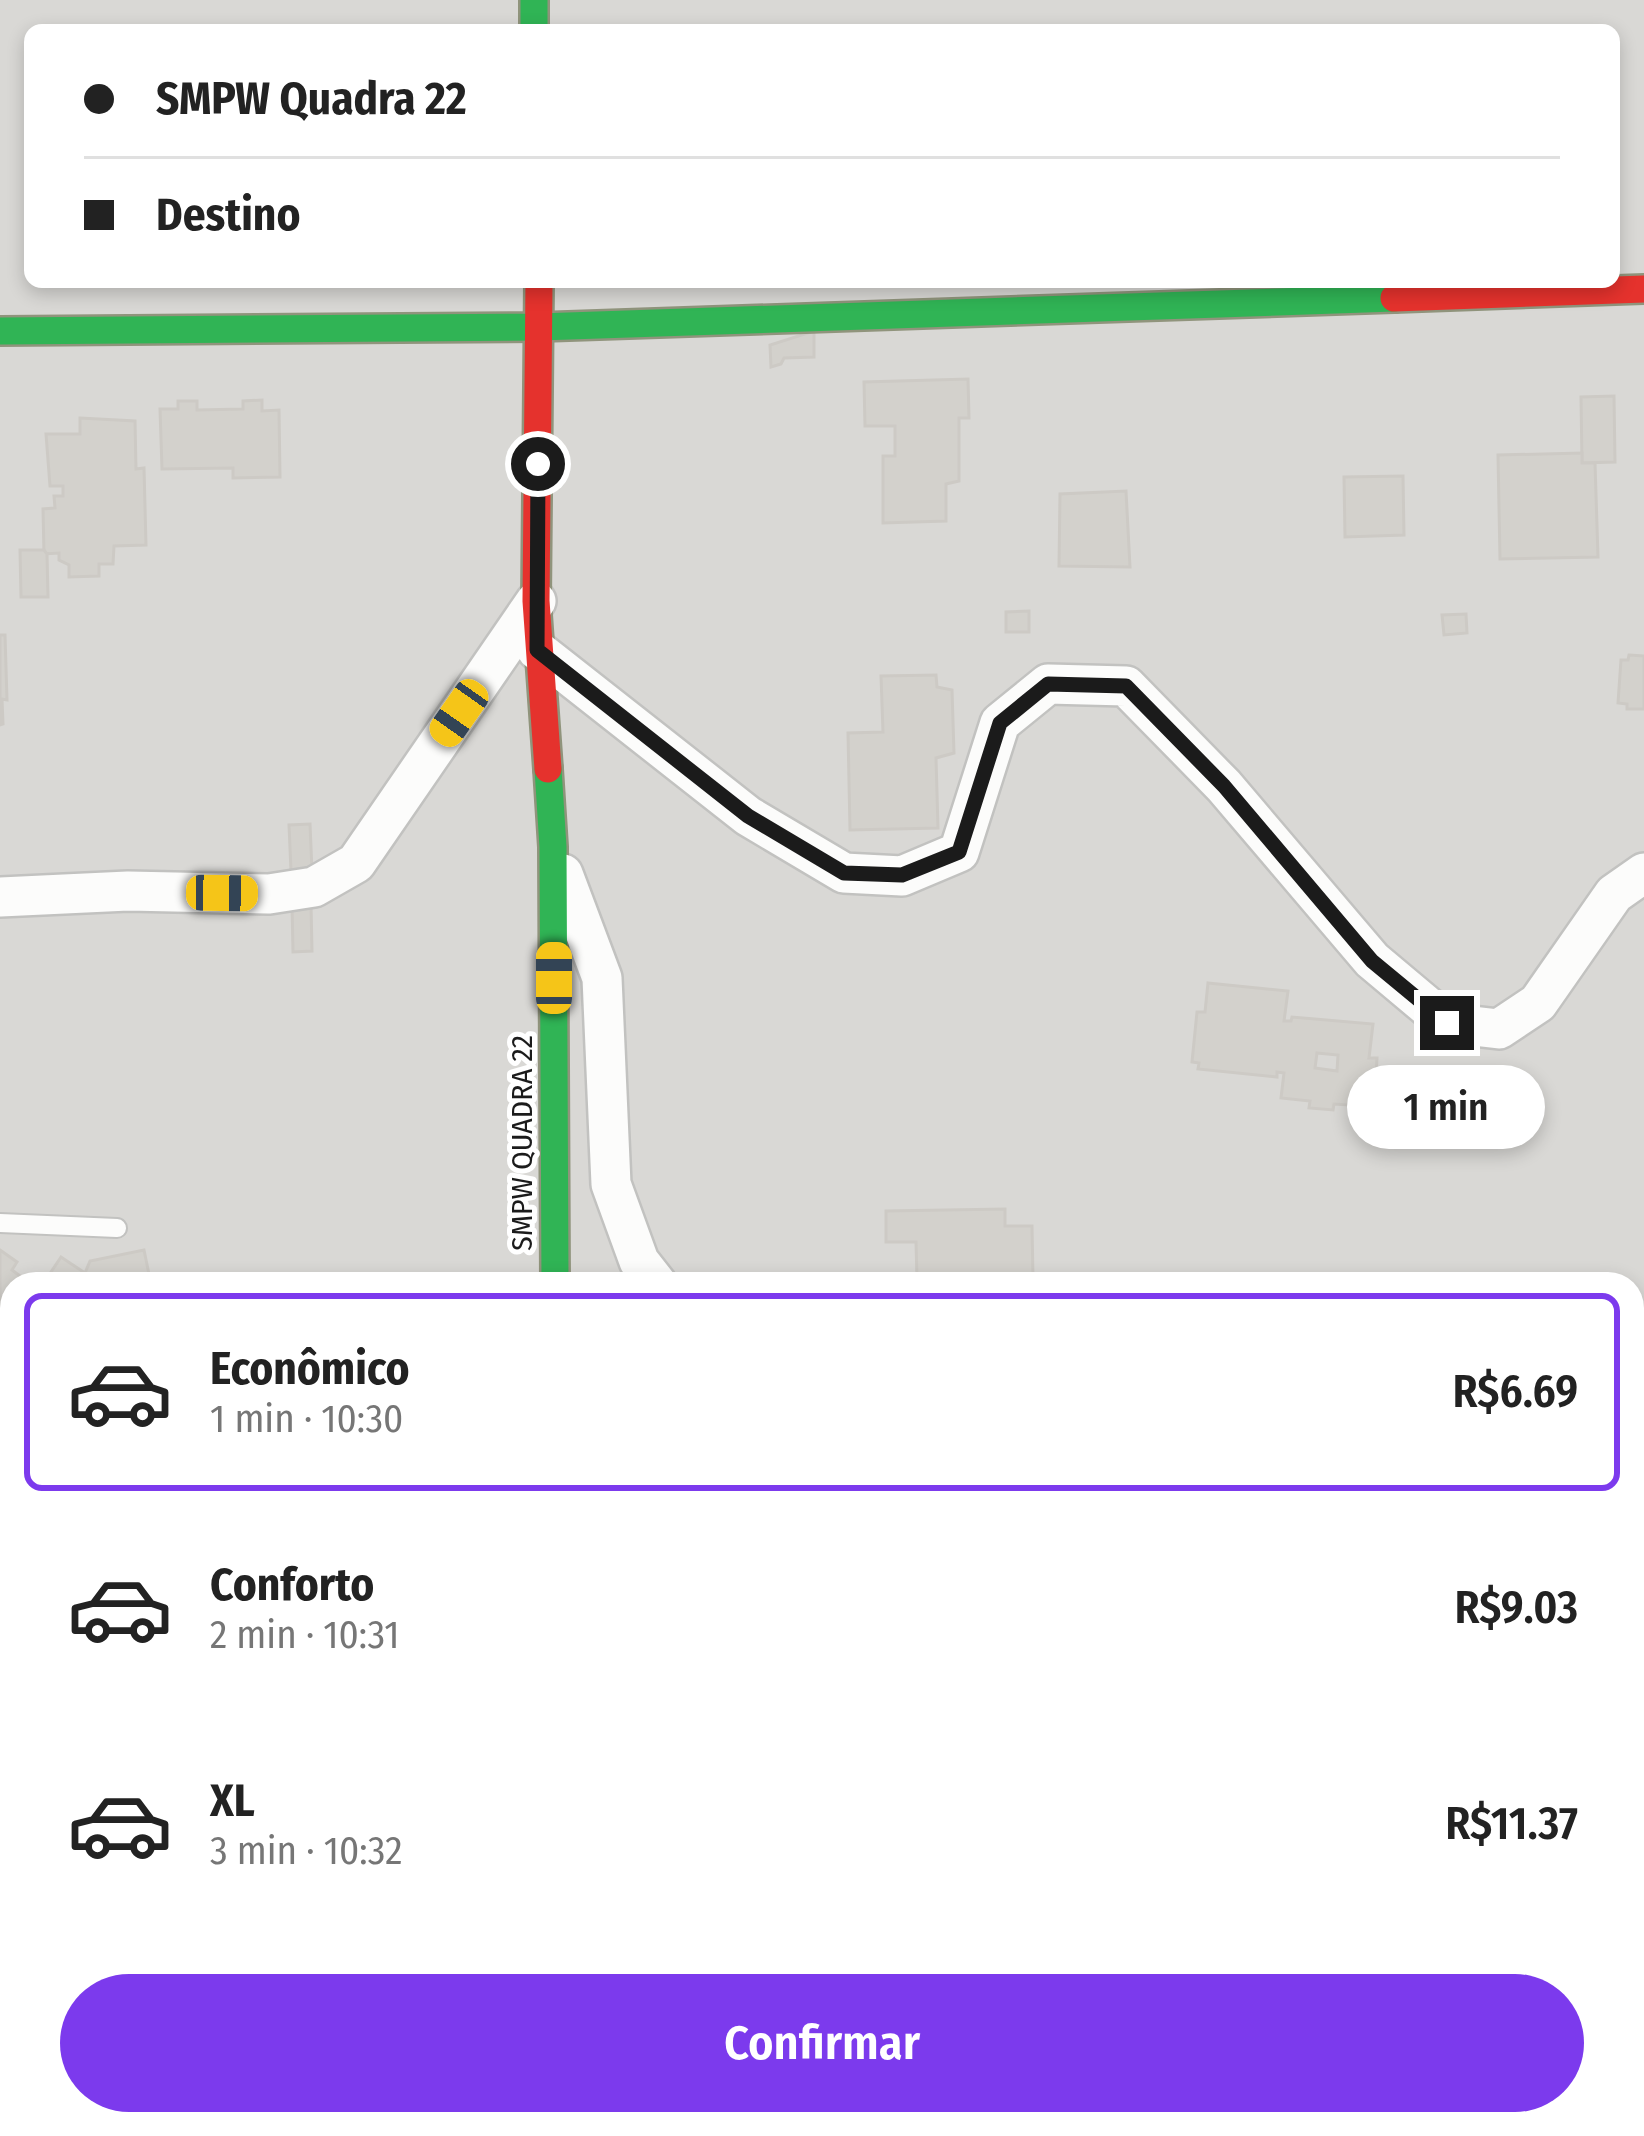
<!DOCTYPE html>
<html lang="pt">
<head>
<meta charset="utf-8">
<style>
	:root { --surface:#fff; --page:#f2f2f2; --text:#222; --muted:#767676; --line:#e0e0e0; --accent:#7c3aed }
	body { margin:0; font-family:"Fira Sans Condensed",sans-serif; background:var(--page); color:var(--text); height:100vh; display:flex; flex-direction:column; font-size:45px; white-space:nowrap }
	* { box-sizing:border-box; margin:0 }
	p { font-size:39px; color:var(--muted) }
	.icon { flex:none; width:66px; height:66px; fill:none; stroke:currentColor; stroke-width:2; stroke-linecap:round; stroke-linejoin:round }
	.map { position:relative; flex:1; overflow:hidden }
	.details { position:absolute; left:0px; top:1272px; width:1644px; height:864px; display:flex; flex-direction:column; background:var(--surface); border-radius:36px 36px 0 0; box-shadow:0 6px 18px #0003 }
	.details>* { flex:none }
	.hud { position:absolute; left:24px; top:24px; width:1596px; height:264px; border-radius:18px; box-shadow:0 6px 18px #0003; display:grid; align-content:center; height:264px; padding:0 60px; background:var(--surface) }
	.end { position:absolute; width:54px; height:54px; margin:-27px; border:15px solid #1b1b1b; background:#fff; box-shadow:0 0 0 6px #fff }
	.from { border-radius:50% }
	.bubble { position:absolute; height:84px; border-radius:42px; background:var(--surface); box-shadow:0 6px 18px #0003; font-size:39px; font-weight:600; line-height:84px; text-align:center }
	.car { position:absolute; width:36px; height:72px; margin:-36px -18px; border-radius:15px; box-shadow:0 0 9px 3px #0007; background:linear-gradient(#f5c518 24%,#345 0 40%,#f5c518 0 76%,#345 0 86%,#f5c518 0) }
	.hud b { display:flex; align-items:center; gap:42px; height:114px; font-size:45px }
	.hud b+b { border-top:3px solid var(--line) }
	.hud i { width:30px; height:30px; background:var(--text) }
	ul { padding:21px 0 0; list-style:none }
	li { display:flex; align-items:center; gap:36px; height:198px; margin:0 24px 18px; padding:0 36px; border:6px solid transparent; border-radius:18px }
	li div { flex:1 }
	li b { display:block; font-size:45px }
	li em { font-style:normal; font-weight:600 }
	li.current { border-color:var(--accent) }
	li>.icon { width:108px; height:108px; stroke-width:1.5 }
	.action { display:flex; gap:24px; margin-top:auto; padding:24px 60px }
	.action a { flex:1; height:138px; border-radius:72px; background:var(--accent); color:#fff; font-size:48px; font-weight:600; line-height:138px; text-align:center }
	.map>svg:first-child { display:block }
	.residential { fill:#d9d8d5; fill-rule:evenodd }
	.building { fill:#d3d1cc; stroke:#cdcac5; stroke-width:3; fill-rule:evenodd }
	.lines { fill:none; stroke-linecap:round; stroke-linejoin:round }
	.lane-casing { stroke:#c2c2c0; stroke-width:22 }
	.street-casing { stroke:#c2c2c0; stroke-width:44 }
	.fast-casing { stroke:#90947c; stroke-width:32 }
	.jam-casing { stroke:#90947c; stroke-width:32 }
	.lane { stroke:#fcfcfb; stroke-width:18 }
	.street { stroke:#fcfcfb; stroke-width:39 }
	.fast { stroke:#30b455; stroke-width:27 }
	.jam { stroke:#e5322d; stroke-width:27 }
	.route { stroke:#1b1b1b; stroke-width:15 }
	.labels { text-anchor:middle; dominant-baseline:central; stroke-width:10; stroke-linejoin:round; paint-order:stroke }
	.street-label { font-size:30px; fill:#1b1b1b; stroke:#fff }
</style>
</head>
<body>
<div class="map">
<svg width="1644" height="2136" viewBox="0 0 1644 2136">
	<rect width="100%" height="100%" fill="#eae9e4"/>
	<path class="residential" d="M0,0h1644v2136h-1644zM30,30h1584v252h-1584zM12,1284h1620v840h-1620z"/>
	<g class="building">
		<path d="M814,331v26l-30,1 -3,6 -10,3 -1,-22z"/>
		<path d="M968,379l1,39h-10v63l-13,3v37l-63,2v-67h12v-30h-30l-1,-44z"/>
		<path d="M1614,396l1,66 -33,1 -1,-66z"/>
		<path d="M262,400v11l17,-1 1,67 -47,1v-10l-71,1 -2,-60h18v-8h19v9l46,-1v-8z"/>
		<path d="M80,418l55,3 1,48 8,-1 2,77 -32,1 -1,18h-14v12l-30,1v-12l-10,-5v-7l-15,1 -1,-45 12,-1 -1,-12h9v-10h-13l-4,-52h34z"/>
		<path d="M1582,453v10h13l3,94 -98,2 -2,-104z"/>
		<path d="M1403,476l1,59 -59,2 -1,-60z"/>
		<path d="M1126,491l4,76 -71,-1 1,-72z"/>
		<path d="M20,550h24l3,4 1,43h-27z"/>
		<path d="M1029,611v21h-23v-20z"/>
		<path d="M1466,614l1,19 -23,2 -2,-20z"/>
		<path d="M0,635h5l2,65 -5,-1 1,25 -3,1z"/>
		<path d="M1629,655l15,1v53h-17v-5l-9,-1 3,-43h7z"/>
		<path d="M936,675l1,12 15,3 2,63 -18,5 2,70 -88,2 -2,-97 35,-1 -2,-56z"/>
		<path d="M310,824l2,47h-21l-2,-46z"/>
		<path d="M311,904l1,47 -19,1 -1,-47z"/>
		<path d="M1208,983l80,8 -4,30h7l1,-4 81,7 -4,34h8l-1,18 -9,-1 -4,31 -29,-2 -1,6 -24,-2 1,-7 -29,-3 3,-25 -7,-1v5l-79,-8 1,-6 -7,-1 5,-50h8zM1317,1053l21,2 -1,16 -22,-3z"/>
		<path d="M1005,1209v17h27l1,52 -27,1v5h-117l-1,-3 29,-2 -1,-37h-30v-31z"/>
		<path d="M0,1250l17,12 -5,8 19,14h-19v100l-7,1 -5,-18z"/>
		<path d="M144,1250l7,34h-108l18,-27 24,16 5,-12z"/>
		<path d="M204,2124h49v5l43,-5 3,12h-95z"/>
		<path d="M984,2124h72l-7,12h-60z"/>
		<path d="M1114,2124h161l1,12h-161z"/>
		<path d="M1514,2130v6l-95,-3z"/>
	</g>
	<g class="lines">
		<g class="lane-casing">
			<path id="lane" d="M0,1223l117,5"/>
		</g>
		<g class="street-casing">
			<g id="street">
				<path d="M537,650l211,166 96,57 58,3 57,-24 41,-129 48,-39 78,2 98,100 148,174 75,63 52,6 39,-26 76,-109 30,-21"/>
				<path d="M563,874l39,104 9,206 28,77 18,23"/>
				<path d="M0,897l128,-6 141,3 45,-7 42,-24 180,-262"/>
				<path d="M0,1478h12"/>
				<path d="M0,1990l12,2"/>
				<path d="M1632,2002l12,-1"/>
				<path d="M0,2096l12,-5"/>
			</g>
		</g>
		<g class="fast-casing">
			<g id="fast">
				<path d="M534,0v30"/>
				<path d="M0,331l539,-4 855,-29"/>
				<path d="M548,769l5,78 2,437"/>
				<path d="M565,2124v12"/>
			</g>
		</g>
		<g class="jam-casing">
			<g id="jam">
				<path d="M539,282l-3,319 12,168"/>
				<path d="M1394,298l250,-9"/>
			</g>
		</g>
		<use href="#lane" class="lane"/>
		<use href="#street" class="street"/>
		<use href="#fast" class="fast"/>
		<use href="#jam" class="jam"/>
	</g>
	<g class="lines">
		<path class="route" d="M538,464l-1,186 211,166 96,57 58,2 57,-23 41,-129 48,-39 78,2 98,100 148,175 75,62"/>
	</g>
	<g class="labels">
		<g class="street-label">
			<text transform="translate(522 1143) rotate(-90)">SMPW QUADRA 22</text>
		</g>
	</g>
</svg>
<i class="end from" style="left:538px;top:464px"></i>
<i class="end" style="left:1447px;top:1023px"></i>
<div class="bubble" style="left:1347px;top:1065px;width:198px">1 min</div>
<i class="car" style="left:459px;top:713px;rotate:215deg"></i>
<i class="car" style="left:222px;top:893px;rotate:91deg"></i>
<i class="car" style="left:554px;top:978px;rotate:0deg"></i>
<div class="hud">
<b><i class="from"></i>SMPW Quadra 22</b>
<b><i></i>Destino</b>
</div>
<section class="details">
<ul>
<li class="current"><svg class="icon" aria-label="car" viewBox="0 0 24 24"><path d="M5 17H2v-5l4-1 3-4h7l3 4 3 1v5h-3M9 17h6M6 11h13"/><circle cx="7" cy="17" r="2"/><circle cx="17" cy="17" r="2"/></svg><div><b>Econômico</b><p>1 min · 10:30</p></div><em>R$6.69</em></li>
<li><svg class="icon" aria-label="car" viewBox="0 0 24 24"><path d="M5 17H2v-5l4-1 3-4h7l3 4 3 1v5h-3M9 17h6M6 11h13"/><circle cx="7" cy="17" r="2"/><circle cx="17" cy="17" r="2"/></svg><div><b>Conforto</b><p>2 min · 10:31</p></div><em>R$9.03</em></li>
<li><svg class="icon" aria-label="car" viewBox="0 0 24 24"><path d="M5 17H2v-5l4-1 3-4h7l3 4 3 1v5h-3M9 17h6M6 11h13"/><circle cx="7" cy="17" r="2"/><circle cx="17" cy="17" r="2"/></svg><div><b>XL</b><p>3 min · 10:32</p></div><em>R$11.37</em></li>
</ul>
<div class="action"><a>Confirmar</a></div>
</section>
</div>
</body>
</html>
